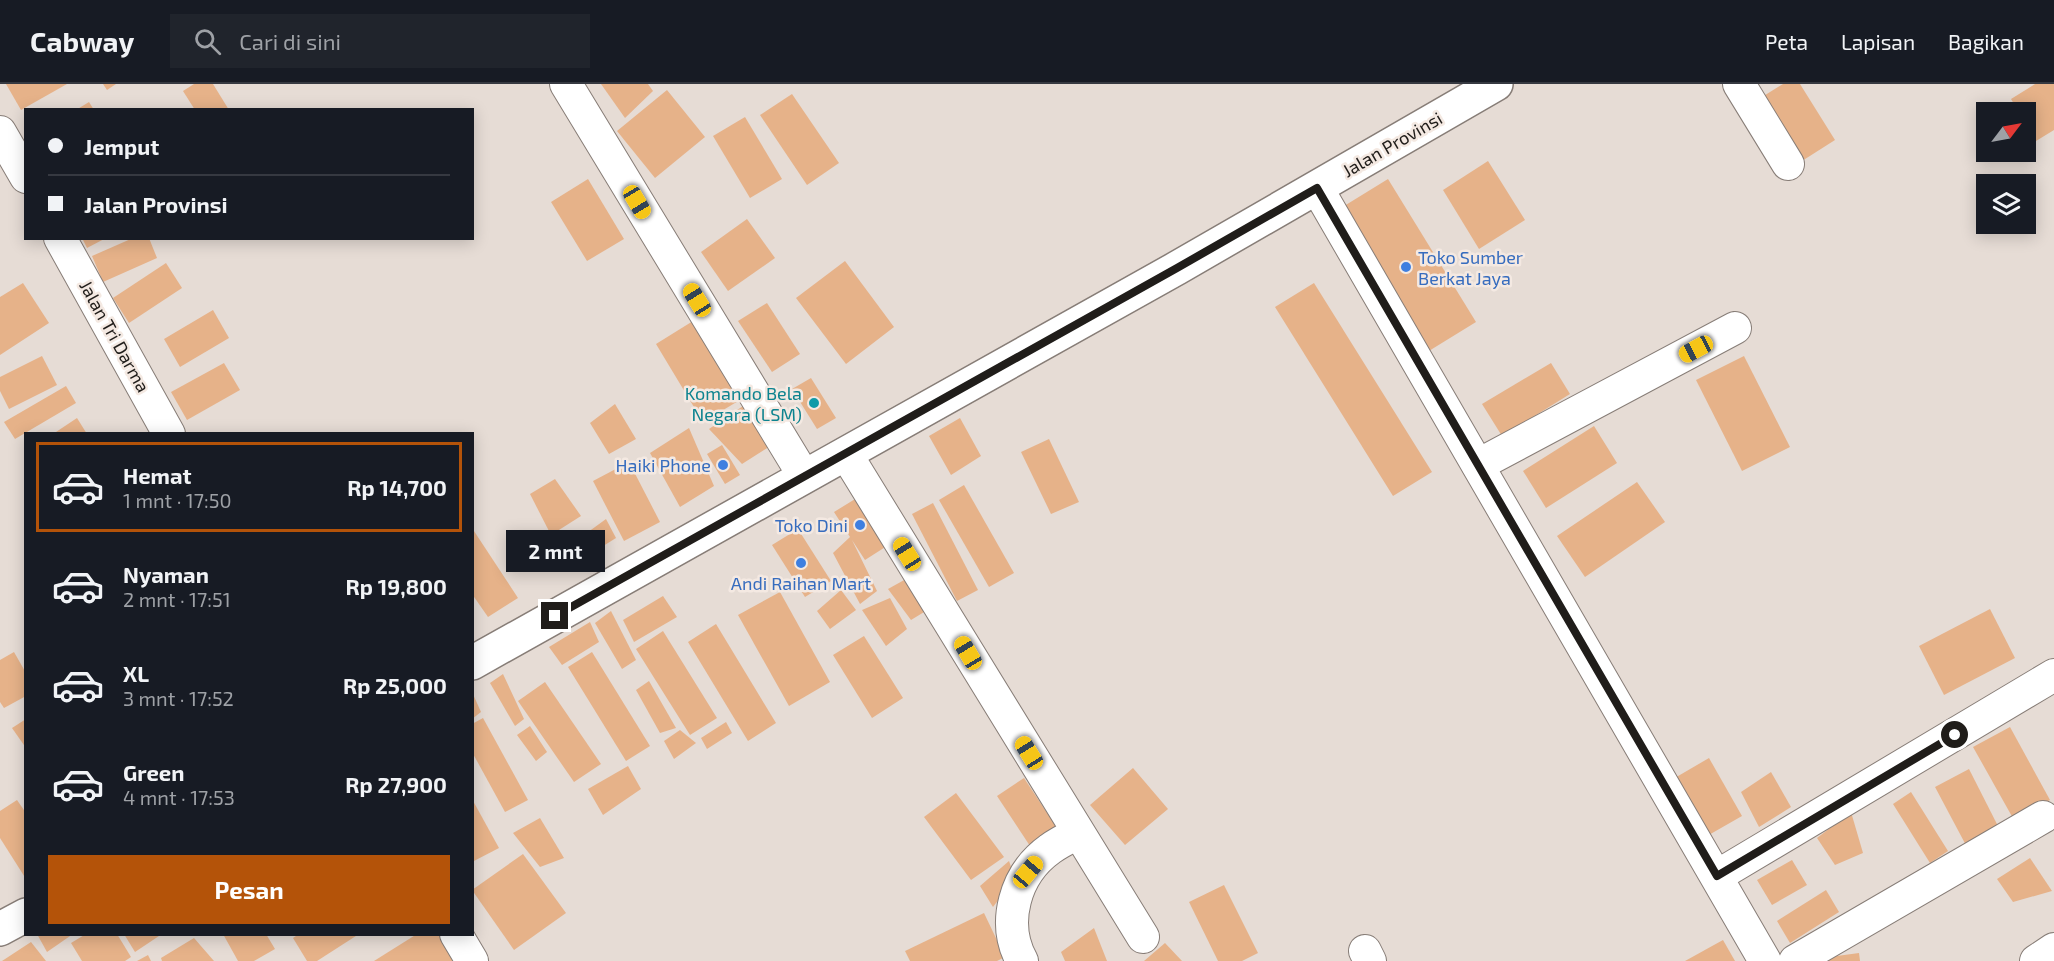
<!DOCTYPE html>
<html lang="id">
<head>
<meta charset="utf-8">
<style>
	:root { --surface:#171b24; --page:#20242c; --text:#f1f3f6; --muted:#9ea1a6; --line:#363941; --accent:#b45309 }
	body { margin:0; font-family:"Exo 2",sans-serif; background:var(--page); color:var(--text); height:100vh; display:flex; flex-direction:column; font-size:22px; white-space:nowrap }
	* { box-sizing:border-box; margin:0 }
	p { font-size:20px; color:var(--muted) }
	.icon { flex:none; width:33px; height:33px; fill:none; stroke:currentColor; stroke-width:2; stroke-linecap:round; stroke-linejoin:round }
	.map { position:relative; flex:1; overflow:hidden }
	.drawer { position:absolute; left:24px; top:348px; width:450px; height:504px; display:flex; flex-direction:column; background:var(--surface); border-radius:0px; box-shadow:0 3px 15px #0003 }
	.drawer>* { flex:none }
	.guide { position:absolute; left:24px; top:24px; width:450px; height:132px; border-radius:0px; box-shadow:0 3px 15px #0003; display:grid; align-content:center; height:132px; padding:0 24px; background:var(--surface) }
	.needle { width:39px; rotate:58deg }
	.fabs { position:absolute; left:1976px; top:18px; display:grid; gap:12px }
	.fabs a { display:grid; place-items:center; width:60px; height:60px; border-radius:0px; background:var(--surface); box-shadow:0 3px 15px #0003; font-size:30px }
	.end { position:absolute; width:27px; height:27px; margin:-14px; border:8px solid #201d1a; background:#fff; box-shadow:0 0 0 3px #fff }
	.from { border-radius:50% }
	.bubble { position:absolute; height:42px; border-radius:0px; background:var(--surface); box-shadow:0 3px 15px #0003; font-size:20px; font-weight:700; line-height:42px; text-align:center }
	.car { position:absolute; width:18px; height:36px; margin:-18px -9px; border-radius:8px; box-shadow:0 0 4px 2px #0007; background:linear-gradient(#f5c518 24%,#345 0 40%,#f5c518 0 76%,#345 0 86%,#f5c518 0) }
	.guide b { display:flex; align-items:center; gap:21px; height:57px; font-size:22px }
	.guide b+b { border-top:2px solid var(--line) }
	.guide i { width:15px; height:15px; background:var(--text) }
	ul { padding:10px 0 0; list-style:none }
	li { display:flex; align-items:center; gap:18px; height:90px; margin:0 12px 9px; padding:0 12px; border:3px solid transparent; border-radius:0px }
	li div { flex:1 }
	li b { display:block; font-size:22px }
	li em { font-style:normal; font-weight:700 }
	li.active { border-color:var(--accent) }
	li>.icon { width:54px; height:54px; stroke-width:1.5 }
	.button { display:flex; gap:12px; margin-top:auto; padding:12px 24px }
	.button a { flex:1; height:69px; border-radius:0px; background:var(--accent); color:#fff; font-size:24px; font-weight:700; line-height:69px; text-align:center }
	header { display:flex; align-items:center; gap:36px; box-sizing:border-box; height:84px; padding:0 30px; background:var(--surface); border-bottom:2px solid var(--line) }
	header strong { font-size:28px }
	nav { display:flex; gap:33px; margin-inline-start:auto; font-size:21px }
	.search { width:420px; height:54px; background:var(--page); display:flex; align-items:center; gap:15px; box-sizing:border-box; padding:0 21px; border-radius:0px; color:var(--muted); font-size:22px }
	.map>svg:first-child { display:block }
	.building { fill:#e6b289 }
	.lines { fill:none; stroke-linecap:round; stroke-linejoin:round }
	.street-casing { stroke:#877d77; stroke-width:34 }
	.secondary-casing { stroke:#877d77; stroke-width:36 }
	.street { stroke:#fff; stroke-width:32 }
	.secondary { stroke:#fff; stroke-width:33 }
	.route { stroke:#201d1a; stroke-width:8 }
	.shop-dot { fill:#3f7fe0; stroke:#f4e9e2; stroke-width:2 }
	.culture-dot { fill:#0f9aa8; stroke:#f4e9e2; stroke-width:2 }
	.labels { text-anchor:middle; dominant-baseline:central; stroke-width:5; stroke-linejoin:round; paint-order:stroke }
	.street-label { font-size:18px; fill:#201d1a; stroke:#f4e9e2 }
	.shop-label { font-size:18px; fill:#366cbe; stroke:#f4e9e2; text-anchor:end }
	.culture-label { font-size:18px; fill:#0d838f; stroke:#f4e9e2; text-anchor:end }
</style>
</head>
<body>
<header>
<strong>Cabway</strong>
<div class="search"><svg class="icon" aria-label="search" viewBox="0 0 24 24"><circle cx="10" cy="10" r="6"/><path d="M15 15l6 6"/></svg>Cari di sini</div>
<nav><a>Peta</a><a>Lapisan</a><a>Bagikan</a></nav>
</header>
<div class="map">
<svg width="2054" height="877" viewBox="0 0 2054 877">
	<rect width="100%" height="100%" fill="#e6dcd5"/>
	<g class="building">
		<path d="M6,0h61l-46,26z"/>
		<path d="M103,0h13l-9,6z"/>
		<path d="M194,0h19l16,26h-34l-12,-19z"/>
		<path d="M601,0h47l5,7 -28,27z"/>
		<path d="M1783,0h17l35,56 -33,21 -40,-64z"/>
		<path d="M2035,0h19v46l-18,11 -11,-19v-10h-6l-8,-13z"/>
		<path d="M667,6l38,47 -50,41 -38,-47z"/>
		<path d="M792,10l47,69 -32,22 -47,-70z"/>
		<path d="M89,18l5,8h-18z"/>
		<path d="M745,33l37,62 -32,19 -37,-62z"/>
		<path d="M1488,77l37,59 -46,29 -36,-59z"/>
		<path d="M588,95l36,60 -37,22 -36,-59z"/>
		<path d="M1388,95l88,143 -52,32 -88,-143z"/>
		<path d="M747,135l28,39 -47,33 -27,-39z"/>
		<path d="M82,154h24l-19,10z"/>
		<path d="M133,154h16l8,20 -54,24 -11,-26z"/>
		<path d="M845,177l49,66 -48,37 -50,-66z"/>
		<path d="M166,179l16,25 -53,35 -16,-25z"/>
		<path d="M23,199l26,40 -49,32v-58z"/>
		<path d="M1314,199l118,189 -39,24 -118,-189z"/>
		<path d="M767,219l33,51 -28,18 -34,-51z"/>
		<path d="M213,226l16,28 -49,29 -16,-28z"/>
		<path d="M693,237l47,79 -37,22 -47,-78z"/>
		<path d="M42,272l15,29 -48,24 -9,-18v-14z"/>
		<path d="M1744,272l46,91 -48,24 -46,-91z"/>
		<path d="M224,279l16,27 -53,30 -16,-28z"/>
		<path d="M1551,279l19,31 -68,42 -20,-32z"/>
		<path d="M811,294l25,40 -19,11 -25,-40z"/>
		<path d="M66,302l10,17 -61,36 -11,-17z"/>
		<path d="M615,320l21,35 -27,15 -19,-31z"/>
		<path d="M746,320l26,41 -30,19 -33,-35z"/>
		<path d="M77,334l10,16h-34z"/>
		<path d="M960,334l21,38 -30,19 -22,-39z"/>
		<path d="M1594,342l23,37 -71,45 -23,-37z"/>
		<path d="M689,344l25,58 -34,21 -30,-54z"/>
		<path d="M1049,355l30,63 -28,12 -30,-62z"/>
		<path d="M722,361l18,30 -15,9 -18,-30z"/>
		<path d="M629,378l31,60 -36,19 -31,-60z"/>
		<path d="M555,395l26,37 -30,19 -21,-41z"/>
		<path d="M1637,398l28,40 -80,55 -28,-41z"/>
		<path d="M964,401l50,88 -25,14 -50,-87z"/>
		<path d="M860,412l30,48 -25,16 -13,-20 25,51 -17,13 -27,-51 17,-16 -16,-25z"/>
		<path d="M933,419l45,87 -21,11 -45,-87z"/>
		<path d="M606,435l10,19 -24,15 -8,-18z"/>
		<path d="M472,444l46,70 -30,19 -16,-23z"/>
		<path d="M798,445l33,52 -26,16 -33,-52z"/>
		<path d="M906,495l23,30 -18,11 -23,-31z"/>
		<path d="M841,506l15,20 -26,19 -13,-18z"/>
		<path d="M780,508l50,90 -41,24 -51,-91z"/>
		<path d="M663,512l14,21 -43,25 -11,-22z"/>
		<path d="M890,514l17,31 -21,17 -24,-36z"/>
		<path d="M1990,525l25,49 -71,37 -25,-49z"/>
		<path d="M611,527l25,49 -14,9 -27,-46z"/>
		<path d="M590,538l9,20 -37,23 -13,-18z"/>
		<path d="M716,540l60,99 -28,18 -60,-99z"/>
		<path d="M663,547l54,87 -27,17 -54,-86z"/>
		<path d="M864,552l39,62 -31,20 -39,-63z"/>
		<path d="M14,568l12,21v23l-22,12 -4,-6v-42z"/>
		<path d="M592,568l58,94 -24,15 -58,-94z"/>
		<path d="M503,590l21,45 -9,7 -25,-43z"/>
		<path d="M649,597l27,47 -16,5 -24,-43z"/>
		<path d="M545,598l56,82 -27,18 -56,-81z"/>
		<path d="M472,608l9,20 -9,7z"/>
		<path d="M483,634l45,82 -23,12 -33,-60v-28z"/>
		<path d="M26,635v29l-14,-20z"/>
		<path d="M726,638l6,11 -25,16 -6,-11z"/>
		<path d="M530,642l17,26 -11,9 -19,-26z"/>
		<path d="M2010,643l40,73 -36,20 -41,-73z"/>
		<path d="M680,646l16,13 -22,16 -10,-18z"/>
		<path d="M1709,674l33,58 -35,20 -34,-57z"/>
		<path d="M628,682l13,23 -38,26 -15,-26z"/>
		<path d="M1133,684l35,41 -43,36 -35,-40z"/>
		<path d="M1969,685l32,63 -33,17 -33,-62z"/>
		<path d="M1771,688l20,35 -32,20 -18,-35z"/>
		<path d="M1024,694l33,50 -27,18 -33,-50z"/>
		<path d="M1911,708l37,59 -18,12 -37,-59z"/>
		<path d="M956,709l48,64 -33,23 -47,-63z"/>
		<path d="M472,715l27,49 -27,14z"/>
		<path d="M17,716l9,13v66l-26,-41v-27z"/>
		<path d="M1851,728l12,41 -28,12 -18,-27z"/>
		<path d="M540,734l24,40 -24,9 -27,-34z"/>
		<path d="M523,770l43,59 -52,37 -42,-60z"/>
		<path d="M2030,774l22,33 -39,11 -16,-23z"/>
		<path d="M1792,776l15,25 -35,20 -15,-25z"/>
		<path d="M1009,777l6,17 -22,29 -13,-21z"/>
		<path d="M1224,801l34,68 -16,8h-24l-29,-59z"/>
		<path d="M1826,806l13,22 -49,31 -13,-22z"/>
		<path d="M984,829l21,44 -8,4h-87l-5,-10z"/>
		<path d="M1094,844l13,33h-42l-4,-9z"/>
		<path d="M37,850h36l-26,18z"/>
		<path d="M86,850h31l14,23 -6,4h-43l-11,-18z"/>
		<path d="M124,850h38l-27,18z"/>
		<path d="M223,850h43l9,15 -21,12h-16z"/>
		<path d="M299,850h60l-42,27h-10l-14,-23z"/>
		<path d="M417,850h22l16,27h-81z"/>
		<path d="M194,854l20,23h-52l-1,-3z"/>
		<path d="M1723,856l12,21h-50z"/>
		<path d="M31,858l15,19h-44z"/>
		<path d="M1165,859l17,18h-38z"/>
		<path d="M1859,869l1,8h-37l-1,-3z"/>
		<path d="M148,871l3,6h-14z"/>
	</g>
	<g class="lines">
		<g class="street-casing">
			<g id="street">
				<path d="M566,0l238,392"/>
				<path d="M1739,0l49,80"/>
				<path d="M0,48l26,45"/>
				<path d="M1317,104l448,773"/>
				<path d="M60,154l109,196"/>
				<path d="M846,370l297,483"/>
				<path d="M1478,381l257,-137"/>
				<path d="M1717,792l337,-201"/>
				<path d="M456,850l16,27"/>
				<path d="M1365,867l5,10"/>
				<path d="M1022,877c-21,-38 -7,-87 28,-112 8,-6 18,-11 28,-16"/>
				<path d="M1795,877l248,-144"/>
				<path d="M2036,877l18,-12"/>
			</g>
		</g>
		<g class="secondary-casing">
			<g id="secondary">
				<path d="M472,579l705,-395 319,-184"/>
				<path d="M0,845l26,-14"/>
			</g>
		</g>
		<use href="#street" class="street"/>
		<use href="#secondary" class="secondary"/>
	</g>
	<g class="lines">
		<path class="route" d="M555,532l622,-348 140,-80 400,688 238,-141"/>
	</g>
	<g class="shop-dot">
		<circle cx="1406" cy="183" r="6"/>
		<circle cx="723" cy="381" r="6"/>
		<circle cx="860" cy="441" r="6"/>
		<circle cx="801" cy="479" r="6"/>
	</g>
	<circle class="culture-dot" cx="814" cy="319" r="6"/>
	<g class="labels">
		<g class="street-label">
			<text transform="translate(1392 60) rotate(-30)">Jalan Provinsi</text>
			<text transform="translate(115 252) rotate(61)">Jalan Tri Darma</text>
		</g>
		<g class="shop-label">
			<text x="1418" y="173" text-anchor="start">Toko Sumber<tspan x="1418" dy="21">Berkat Jaya</tspan></text>
			<text x="711" y="381">Haiki Phone</text>
			<text x="848" y="441">Toko Dini</text>
			<text x="801" y="499" text-anchor="middle">Andi Raihan Mart</text>
		</g>
		<g class="culture-label">
			<text x="802" y="309">Komando Bela<tspan x="802" dy="21">Negara (LSM)</tspan></text>
		</g>
	</g>
</svg>
<div class="fabs">
<a><svg class="needle" viewBox="-14 -14 28 28"><path d="M0-13l5 13h-10z" fill="#e53935"/><path d="M0 13l5-13h-10z" fill="#9ea1a6"/></svg></a>
<a><svg class="icon" aria-label="layers" viewBox="0 0 24 24"><path d="M12 4l9 5-9 5-9-5zM3 14l9 5 9-5"/></svg></a>
</div>
<i class="end from" style="left:1955px;top:651px"></i>
<i class="end" style="left:555px;top:532px"></i>
<div class="bubble" style="left:506px;top:446px;width:99px">2 mnt</div>
<i class="car" style="left:637px;top:118px;rotate:149deg"></i>
<i class="car" style="left:697px;top:216px;rotate:328deg"></i>
<i class="car" style="left:1696px;top:265px;rotate:242deg"></i>
<i class="car" style="left:907px;top:470px;rotate:328deg"></i>
<i class="car" style="left:968px;top:569px;rotate:329deg"></i>
<i class="car" style="left:1029px;top:669px;rotate:328deg"></i>
<i class="car" style="left:1028px;top:788px;rotate:40deg"></i>
<div class="guide">
<b><i class="from"></i>Jemput</b>
<b><i></i>Jalan Provinsi</b>
</div>
<section class="drawer">
<ul>
<li class="active"><svg class="icon" aria-label="car" viewBox="0 0 24 24"><path d="M5 17H2v-5l4-1 3-4h7l3 4 3 1v5h-3M9 17h6M6 11h13"/><circle cx="7" cy="17" r="2"/><circle cx="17" cy="17" r="2"/></svg><div><b>Hemat</b><p>1 mnt · 17:50</p></div><em>Rp 14,700</em></li>
<li><svg class="icon" aria-label="car" viewBox="0 0 24 24"><path d="M5 17H2v-5l4-1 3-4h7l3 4 3 1v5h-3M9 17h6M6 11h13"/><circle cx="7" cy="17" r="2"/><circle cx="17" cy="17" r="2"/></svg><div><b>Nyaman</b><p>2 mnt · 17:51</p></div><em>Rp 19,800</em></li>
<li><svg class="icon" aria-label="car" viewBox="0 0 24 24"><path d="M5 17H2v-5l4-1 3-4h7l3 4 3 1v5h-3M9 17h6M6 11h13"/><circle cx="7" cy="17" r="2"/><circle cx="17" cy="17" r="2"/></svg><div><b>XL</b><p>3 mnt · 17:52</p></div><em>Rp 25,000</em></li>
<li><svg class="icon" aria-label="car" viewBox="0 0 24 24"><path d="M5 17H2v-5l4-1 3-4h7l3 4 3 1v5h-3M9 17h6M6 11h13"/><circle cx="7" cy="17" r="2"/><circle cx="17" cy="17" r="2"/></svg><div><b>Green</b><p>4 mnt · 17:53</p></div><em>Rp 27,900</em></li>
</ul>
<div class="button"><a>Pesan</a></div>
</section>
</div>
</body>
</html>
